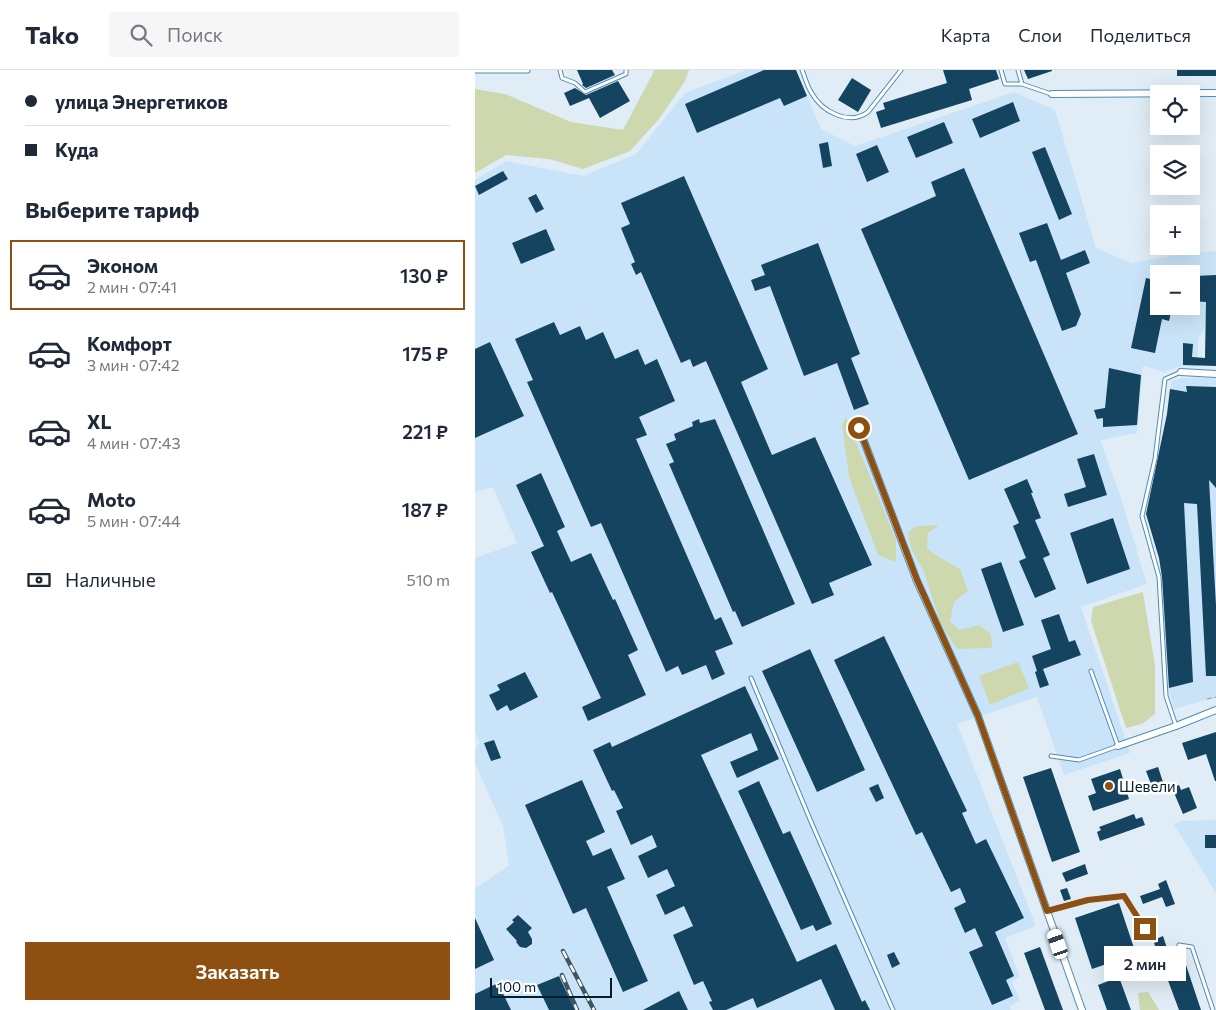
<!DOCTYPE html>
<html lang="ru">
<head>
<meta charset="utf-8">
<style>
	:root { --surface:#fff; --page:#f6f6f7; --text:#1f2937; --muted:#747a83; --line:#e0e1e3; --accent:#8d5011 }
	body { margin:0; font-family:Commissioner,sans-serif; background:var(--page); color:var(--text); height:100vh; display:flex; flex-direction:column; font-size:19px; white-space:nowrap }
	* { box-sizing:border-box; margin:0 }
	p { font-size:16px; color:var(--muted) }
	.icon { flex:none; width:28px; height:28px; fill:none; stroke:currentColor; stroke-width:2; stroke-linecap:round; stroke-linejoin:round }
	.map { position:relative; flex:1; overflow:hidden }
	.panel { display:flex; flex-direction:column; background:var(--surface); width:475px }
	.panel>* { flex:none }
	.top-card { display:grid; align-content:center; height:110px; padding:0 25px; background:var(--surface) }
	.tools { position:absolute; left:675px; top:15px; display:grid; gap:10px }
	.tools a { display:grid; place-items:center; width:50px; height:50px; border-radius:0px; background:var(--surface); box-shadow:0 5px 20px #0002; font-size:25px }
	.scale { position:absolute; left:15px; bottom:12px; width:122px; box-sizing:border-box; padding-left:5px; border:2px solid #041d2d; border-top:0; font-size:14px; line-height:18px; white-space:nowrap; color:#041d2d; -webkit-text-stroke:4px #fff; paint-order:stroke }
	.end { position:absolute; width:22px; height:22px; margin:-11px; border:6px solid #8d5011; background:#fff; box-shadow:0 0 0 2px #fff }
	.from { border-radius:50% }
	.bubble { position:absolute; height:35px; border-radius:0px; background:var(--surface); box-shadow:0 5px 20px #0002; font-size:16px; font-weight:600; line-height:35px; text-align:center }
	.car { position:absolute; width:15px; height:30px; margin:-15px -8px; border-radius:6px; box-shadow:0 0 4px 1px #0007; background:linear-gradient(#fff 24%,#345 0 40%,#fff 0 76%,#345 0 86%,#fff 0) }
	.top-card b { display:flex; align-items:center; gap:18px; height:48px; font-size:19px }
	.top-card b+b { border-top:1px solid var(--line) }
	.top-card i { width:12px; height:12px; background:var(--text) }
	ul { padding:0; list-style:none }
	li { display:flex; align-items:center; gap:15px; height:70px; margin:0 10px 8px; padding:0 15px; border:2px solid transparent; border-radius:0px }
	li div { flex:1 }
	li b { display:block; font-size:19px }
	li em { font-style:normal; font-weight:600 }
	li.selected { border-color:var(--accent) }
	li>.icon { width:45px; height:45px; stroke-width:1.5 }
	h2 { padding:0 25px; font-size:22px; line-height:60px }
	.pay { display:flex; align-items:center; gap:12px; height:55px; padding:0 25px; font-size:19px }
	.pay p { margin-inline-start:auto }
	.primary-button { display:flex; gap:10px; margin-top:auto; padding:10px 25px }
	.primary-button a { flex:1; height:58px; border-radius:0px; background:var(--accent); color:#fff; font-size:20px; font-weight:600; line-height:58px; text-align:center }
	header { display:flex; align-items:center; gap:30px; box-sizing:border-box; height:70px; padding:0 25px; background:var(--surface); border-bottom:1px solid var(--line) }
	header strong { font-size:24px }
	nav { display:flex; gap:28px; margin-inline-start:auto; font-size:18px }
	.search { width:350px; height:45px; background:var(--page); display:flex; align-items:center; gap:12px; box-sizing:border-box; padding:0 18px; border-radius:0px; color:var(--muted); font-size:19px }
	main { display:flex; flex:1; min-height:0 }
	.map>svg:first-child { display:block }
	.built { fill:#c9e4f8; fill-rule:evenodd }
	.green { fill:#cdd8af }
	.building { fill:#154461 }
	.lines { fill:none; stroke-linecap:round; stroke-linejoin:round }
	.lane-casing { stroke:#4f8cb5; stroke-width:5 }
	.street-casing { stroke:#4f8cb5; stroke-width:8 }
	.path { stroke:#8597a3; stroke-width:1; stroke-dasharray:5 2.5; stroke-linecap:butt }
	.lane { stroke:#fff; stroke-width:3 }
	.street { stroke:#fff; stroke-width:6 }
	.rail-casing { stroke:#3f5563; stroke-width:4.5 }
	.rail { stroke:#fff; stroke-width:2.5; stroke-dasharray:8; stroke-linecap:butt }
	.route { stroke:#8d5011; stroke-width:6 }
	.poi-dot { fill:#8d5011; stroke:#fff; stroke-width:2 }
	.labels { text-anchor:middle; dominant-baseline:central; stroke-width:5; stroke-linejoin:round; paint-order:stroke }
	.poi-label { font-size:15px; fill:#041d2d; stroke:#fff; text-anchor:start }
</style>
</head>
<body>
<header>
<strong>Tako</strong>
<div class="search"><svg class="icon" aria-label="search" viewBox="0 0 24 24"><circle cx="10" cy="10" r="6"/><path d="M15 15l6 6"/></svg>Поиск</div>
<nav><a>Карта</a><a>Слои</a><a>Поделиться</a></nav>
</header>
<main>
<section class="panel">
<div class="top-card">
<b><i class="from"></i>улица Энергетиков</b>
<b><i></i>Куда</b>
</div>
<h2>Выберите тариф</h2>
<ul>
<li class="selected"><svg class="icon" aria-label="car" viewBox="0 0 24 24"><path d="M5 17H2v-5l4-1 3-4h7l3 4 3 1v5h-3M9 17h6M6 11h13"/><circle cx="7" cy="17" r="2"/><circle cx="17" cy="17" r="2"/></svg><div><b>Эконом</b><p>2 мин · 07:41</p></div><em>130 ₽</em></li>
<li><svg class="icon" aria-label="car" viewBox="0 0 24 24"><path d="M5 17H2v-5l4-1 3-4h7l3 4 3 1v5h-3M9 17h6M6 11h13"/><circle cx="7" cy="17" r="2"/><circle cx="17" cy="17" r="2"/></svg><div><b>Комфорт</b><p>3 мин · 07:42</p></div><em>175 ₽</em></li>
<li><svg class="icon" aria-label="car" viewBox="0 0 24 24"><path d="M5 17H2v-5l4-1 3-4h7l3 4 3 1v5h-3M9 17h6M6 11h13"/><circle cx="7" cy="17" r="2"/><circle cx="17" cy="17" r="2"/></svg><div><b>XL</b><p>4 мин · 07:43</p></div><em>221 ₽</em></li>
<li><svg class="icon" aria-label="car" viewBox="0 0 24 24"><path d="M5 17H2v-5l4-1 3-4h7l3 4 3 1v5h-3M9 17h6M6 11h13"/><circle cx="7" cy="17" r="2"/><circle cx="17" cy="17" r="2"/></svg><div><b>Moto</b><p>5 мин · 07:44</p></div><em>187 ₽</em></li>
</ul>
<div class="pay"><svg class="icon" aria-label="cash" viewBox="0 0 24 24"><path d="M3 7h18v10H3z"/><circle cx="12" cy="12" r="2"/></svg>Наличные<p>510 m</p></div>
<div class="primary-button"><a>Заказать</a></div>
</section>
<div class="map">
<svg width="741" height="940" viewBox="0 0 741 940">
	<rect width="100%" height="100%" fill="#e0edf6"/>
	<g class="built">
		<path d="M271,0h50l25,59 34,17 159,-54 41,18 41,138 36,15 44,-8 40,-4v61l-9,1 -3,16 -6,10v28l-17,-1 -17,6 -21,-6 -6,67 -37,7 20,55 27,89 -66,23 49,146 -66,22 -27,-78 -80,27 79,202 -31,12 15,39 -8,5 8,19 -10,5 1,4h-536v-121l34,-24 -6,-39 -28,-63v-13l5,-8 -5,-9v-175l42,-15 -24,-56 -18,5v-312l31,-19 77,15 53,-22 49,-61zM684,204h32v32h-32z"/>
		<path d="M708,308h33v319l-42,12 -6,-21 -5,-108 4,-166 3,-25 2,-8z"/>
		<path d="M741,750v73l-42,-69 7,-3z"/>
	</g>
	<g class="green">
		<path d="M179,0h35l-4,11 -26,38 -29,32 -47,18 -34,-10 -43,-4 -31,18v-84l30,5 66,28 52,8 29,-55z"/>
		<path d="M371,348l50,122v22l-18,-7 -29,-78 -7,-53z"/>
		<path d="M464,455l-11,8 -1,15 7,6 26,15 8,22 -14,11 -4,19 9,9 20,-5 12,9 1,14 -35,1 -16,-25 -17,-52 -13,-24 -3,-16 9,-6z"/>
		<path d="M668,522l12,74v48l-13,10 -16,4 -35,-107 2,-14z"/>
		<path d="M543,592l11,26 -39,17 -11,-29z"/>
		<path d="M673,922l10,16 1,2h-19l-2,-17z"/>
	</g>
	<g class="building">
		<path d="M102,0h35l3,5 -29,13 -4,-3 1,-1z"/>
		<path d="M289,0h32l11,26 -23,10 -4,-8 -83,35 -12,-29z"/>
		<path d="M468,0h53l3,9 -30,10 3,11 -91,28 -5,-16 9,-3 -2,-6 64,-20z"/>
		<path d="M549,0h28v1l-24,8z"/>
		<rect x="702" y="0" width="39" height="6"/>
		<path d="M377,8l19,12 -13,22 -20,-12z"/>
		<path d="M143,11l12,20 -30,17 -11,-20 -19,8 -6,-13 11,-5 11,7z"/>
		<path d="M538,32l7,19 -40,17 -8,-19z"/>
		<path d="M469,52l9,21 -37,15 -9,-21z"/>
		<path d="M353,72l4,24 -9,2 -4,-24z"/>
		<path d="M402,75l12,27 -22,10 -11,-28z"/>
		<path d="M570,77l27,67 -13,6 -27,-68z"/>
		<path d="M489,98l114,266 -109,46 -108,-251 75,-33 -5,-14z"/>
		<path d="M28,101l5,8 -29,16 -4,-9z"/>
		<path d="M209,106l84,193 -27,13 31,73 43,-18 57,128 -43,18 5,12 -22,9 -106,-243 -13,6 -3,-8 -9,4 -40,-91 -5,3 -5,-11 4,-2 -14,-34 9,-4 -9,-21z"/>
		<path d="M61,124l8,15 -8,4 -8,-15z"/>
		<path d="M572,153l14,37 24,-10 5,13 -24,10 15,41 -5,12 -14,5 -26,-71 -6,2 -11,-29z"/>
		<path d="M71,159l9,21 -34,14 -9,-21z"/>
		<path d="M343,173l42,111 -9,4 18,46 -15,6 -17,-47 -33,13 -34,-90 -15,5 -4,-11 14,-5 -4,-10z"/>
		<path d="M741,205v91l-33,-1v-22l10,1 -1,13 13,1 1,-56 -15,-1v-5h6l-2,-20z"/>
		<path d="M671,208l13,3v25h6l-1,4 7,2 -2,9 -7,-2 -7,34 -24,-5z"/>
		<path d="M79,252l6,13 20,-9 6,14 17,-8 12,27 23,-10 7,16 12,-6 18,42 -36,16 8,18 -11,4 79,181 6,-3 12,27 -18,7 10,23 -13,6 -6,-15 -24,10 -4,-9 -12,6 -65,-149 -10,4 -64,-145 6,-2 -18,-41z"/>
		<path d="M15,272l34,74 -49,22v-89z"/>
		<path d="M634,298l32,7 -4,50 -34,2v-9l-6,1 -3,-9 11,-2z"/>
		<path d="M711,316l30,1v101l-7,-8 7,125v71h-10l-9,-172 -13,-1 9,179 -24,6 -7,-111 -3,-19 -13,-44 21,-100 3,-25 17,3z"/>
		<path d="M224,349l1,4 15,-4 80,185 -53,23 -7,-16 -2,1 -64,-148 5,-2 -8,-18 10,-4 -2,-6 19,-8 -1,-4z"/>
		<path d="M619,384l13,41 -39,12 -4,-13 22,-7 -9,-28z"/>
		<path d="M66,403l24,54 -8,4 14,31 20,-9 22,47 2,-1 23,51 -10,5 18,40 -58,26 -6,-14 19,-9 -49,-106 -2,1 -19,-41 13,-6 -28,-61z"/>
		<path d="M552,409l6,14h-2l10,25 -6,2 15,35 -7,3 13,31 -21,9 -16,-37 7,-3 -13,-32 6,-3 -15,-34z"/>
		<path d="M638,448l17,51 -43,15 -17,-51z"/>
		<path d="M526,492l23,63 -21,7 -22,-63z"/>
		<path d="M584,544l10,28 6,-2 6,15 -38,14 6,16 -9,3 -5,-16 2,-1 -5,-15 19,-7 -10,-29z"/>
		<path d="M409,566l83,175 -5,2 14,31 10,-5 38,79 -29,14 19,44 -8,4 7,16 -21,9 -23,-53 14,-6 -8,-18 -10,5 -11,-25 12,-6 -6,-14 -9,4 -29,-60 -6,3 -82,-175z"/>
		<path d="M335,579l55,121 -48,22 -55,-121z"/>
		<path d="M50,602l13,25 -28,14 -3,-6 -10,6 -8,-16 11,-5 -3,-5z"/>
		<path d="M270,616l34,73 -42,19 -7,-16 28,-12 -7,-17 -50,22 96,207 39,-18 26,58 3,-2 5,10h-35l-14,-31 -64,29 -4,-10 -27,12h-13l-4,-8 3,-1 -9,-20 -9,4 -21,-50 20,-9 -9,-20 -19,9 -9,-20 19,-9 -8,-17 -19,9 -10,-22 19,-9 -5,-12 -21,10 -15,-34 7,-3 -9,-18 -2,1 -19,-41 17,-8 2,5z"/>
		<path d="M741,662v49h-1l-9,-27 -18,6 -6,-17z"/>
		<path d="M19,670l7,18 -10,3 -7,-18z"/>
		<path d="M683,697l7,21 -11,4 -8,-21z"/>
		<path d="M576,698l29,84 -28,10 -29,-85z"/>
		<path d="M645,699l9,30 -36,12 -5,-15 8,-3 -5,-14z"/>
		<path d="M107,710l23,52 -19,9 7,15 18,-8 14,31 -18,8 41,94 -25,11 -37,-84 -13,6 -48,-109z"/>
		<path d="M284,711l24,53 7,-3 42,93 -16,7 -3,-6 -12,5 -63,-139z"/>
		<path d="M403,714l6,14 -8,4 -7,-14z"/>
		<path d="M704,715l2,5 8,-3 8,21 -14,6 -11,-26z"/>
		<path d="M659,744l2,5 6,-2 3,8 -45,16 -3,-9 4,-2 -2,-3z"/>
		<rect x="730" y="765" width="11" height="13"/>
		<path d="M610,794l3,10 -22,8 -4,-9z"/>
		<path d="M691,810l9,24 -9,3 -4,-10 -19,7 -3,-8 20,-7 -2,-5z"/>
		<path d="M592,818l4,11 -7,2 -4,-11z"/>
		<path d="M644,833l17,51 -44,15 -17,-51z"/>
		<path d="M43,845l14,13 -4,4 4,7v5l-6,4 -6,-1 -4,-5 1,-1 -11,-12 8,-7 -2,-2z"/>
		<path d="M0,848l19,42 -19,9z"/>
		<path d="M688,866l8,24 12,-4 18,54h-22l-25,-67 3,-1 -1,-3z"/>
		<path d="M565,877l23,63h-18l-21,-57z"/>
		<path d="M419,882l6,12 -8,4 -5,-13z"/>
		<path d="M84,906l16,34h-26l-12,-25z"/>
		<path d="M644,907l12,33h-24l-9,-25z"/>
		<path d="M23,913l13,27h-36v-16z"/>
		<path d="M204,921l9,19h-45z"/>
	</g>
	<g class="lines">
		<g class="lane-casing">
			<g id="lane">
				<path d="M85,0l2,8 13,5 10,9 41,-18v-4"/>
				<path d="M327,0c3,7 5,16 9,22 11,20 38,34 57,20l33,-42"/>
				<path d="M526,0l4,14h17"/>
				<path d="M543,0l4,14 29,10"/>
				<path d="M0,1h53"/>
				<path d="M276,608l61,146 81,186"/>
				<path d="M701,656l-10,-30 -7,-119 -17,-61 13,-57 10,-80 16,-7"/>
				<path d="M576,686l28,4 39,-14 -27,-75"/>
				<path d="M572,841l41,-11 36,-4 21,33"/>
				<path d="M704,875l13,2 21,63"/>
			</g>
		</g>
		<g class="street-casing">
			<g id="street">
				<path d="M577,24l164,-1"/>
				<path d="M706,302l35,2"/>
				<path d="M384,358l58,153 61,135 104,294"/>
				<path d="M643,676l58,-20 40,-16"/>
			</g>
		</g>
		<path class="path" d="M732,629l9,-2"/>
		<use href="#lane" class="lane"/>
		<use href="#street" class="street"/>
		<g class="rail-casing">
			<g id="rail">
				<path d="M88,881l31,59"/>
				<path d="M87,905l15,35"/>
			</g>
		</g>
		<use href="#rail" class="rail"/>
	</g>
	<g class="lines">
		<path class="route" d="M384,358l58,152 61,136 69,195 41,-11 36,-4 21,33"/>
	</g>
	<circle class="poi-dot" cx="634" cy="716" r="5"/>
	<g class="labels">
		<g class="poi-label">
			<text x="644" y="716">Шевели</text>
		</g>
	</g>
</svg>
<div class="tools">
<a><svg class="icon" aria-label="locate" viewBox="0 0 24 24"><circle cx="12" cy="12" r="6"/><path d="M12 2v4M12 18v4M2 12h4M18 12h4"/></svg></a>
<a><svg class="icon" aria-label="layers" viewBox="0 0 24 24"><path d="M12 4l9 5-9 5-9-5zM3 14l9 5 9-5"/></svg></a>
<a>+</a>
<a>−</a>
</div>
<div class="scale">100 m</div>
<i class="end from" style="left:384px;top:358px"></i>
<i class="end" style="left:670px;top:859px"></i>
<div class="bubble" style="left:629px;top:876px;width:82px">2 мин</div>
<i class="car" style="left:583px;top:874px;rotate:341deg"></i>
</div>
</main>
</body>
</html>
